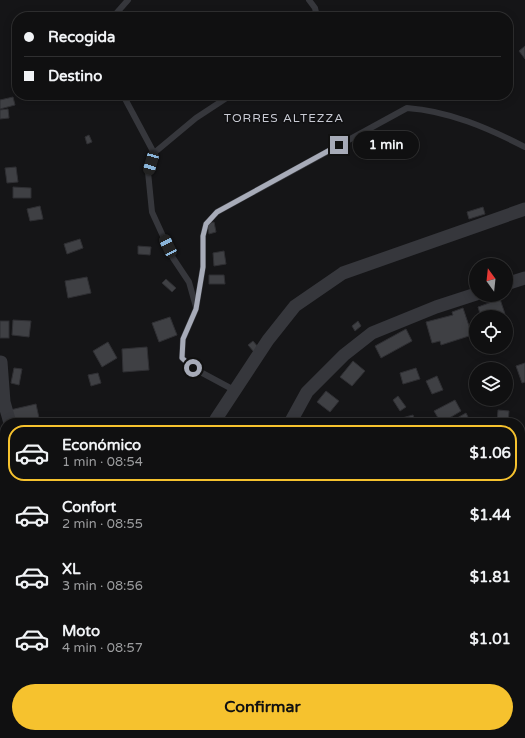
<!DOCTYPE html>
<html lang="es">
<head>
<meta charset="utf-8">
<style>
	:root { --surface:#101011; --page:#1e1e1f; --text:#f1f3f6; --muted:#9c9d9f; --line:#303031; --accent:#f6c22e }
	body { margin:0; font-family:"Varela Round",sans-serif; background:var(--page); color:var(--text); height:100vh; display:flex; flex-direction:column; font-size:15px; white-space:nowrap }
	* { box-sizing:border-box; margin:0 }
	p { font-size:13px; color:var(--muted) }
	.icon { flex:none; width:22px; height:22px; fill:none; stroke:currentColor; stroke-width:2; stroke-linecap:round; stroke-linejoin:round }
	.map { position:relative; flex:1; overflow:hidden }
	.side { position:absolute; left:0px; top:418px; width:525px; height:320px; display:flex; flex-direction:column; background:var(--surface); border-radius:16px 16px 0 0; box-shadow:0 2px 10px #0003,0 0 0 1px var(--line) }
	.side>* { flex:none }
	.guide { position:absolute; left:12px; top:12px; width:501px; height:88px; border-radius:16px; box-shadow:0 2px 10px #0003,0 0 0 1px var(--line); display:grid; align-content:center; height:88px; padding:0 12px; background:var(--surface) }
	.needle { width:26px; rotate:345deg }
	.fabs { position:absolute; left:469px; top:258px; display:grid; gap:8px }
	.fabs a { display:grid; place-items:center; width:44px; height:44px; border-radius:50%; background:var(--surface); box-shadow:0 2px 10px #0003,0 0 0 1px var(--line); font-size:20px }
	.end { position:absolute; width:18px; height:18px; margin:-9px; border:5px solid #a7abb8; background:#111; box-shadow:0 0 0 2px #111 }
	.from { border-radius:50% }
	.bubble { position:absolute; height:28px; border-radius:14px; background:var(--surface); box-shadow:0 2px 10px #0003,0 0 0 1px var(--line); font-size:13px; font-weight:700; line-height:28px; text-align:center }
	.car { position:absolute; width:12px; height:24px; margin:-12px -6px; border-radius:5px; box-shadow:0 0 3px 1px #0007; background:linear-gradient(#222 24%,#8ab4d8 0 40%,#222 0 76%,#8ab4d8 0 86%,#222 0) }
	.guide b { display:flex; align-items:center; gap:14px; height:38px; font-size:15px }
	.guide b+b { border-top:1px solid var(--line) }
	.guide i { width:10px; height:10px; background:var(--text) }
	ul { padding:7px 0 0; list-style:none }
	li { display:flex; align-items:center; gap:12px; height:56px; margin:0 8px 6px; padding:0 4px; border:2px solid transparent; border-radius:16px }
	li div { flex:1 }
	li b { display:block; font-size:15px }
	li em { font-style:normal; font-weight:700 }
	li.current { border-color:var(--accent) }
	li>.icon { width:36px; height:36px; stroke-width:1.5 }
	.action { display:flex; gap:8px; margin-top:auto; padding:8px 12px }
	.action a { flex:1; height:46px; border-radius:24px; background:var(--accent); color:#111; font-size:16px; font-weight:700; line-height:46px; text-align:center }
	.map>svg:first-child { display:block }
	.green { fill:#1f2721 }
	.building { fill:#3f4044; stroke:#2f2f33 }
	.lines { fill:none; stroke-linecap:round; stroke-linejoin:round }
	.service { stroke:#36373c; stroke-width:6 }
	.minor { stroke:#36373c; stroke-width:13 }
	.route { stroke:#a7abb8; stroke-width:5 }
	.labels { text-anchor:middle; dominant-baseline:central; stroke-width:3; stroke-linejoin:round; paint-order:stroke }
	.neighbourhood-label { font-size:12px; letter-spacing:1px; fill:#c8cad3; stroke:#101012 }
</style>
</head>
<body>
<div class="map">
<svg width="525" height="738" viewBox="0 0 525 738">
	<rect width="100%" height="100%" fill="#151517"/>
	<path class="green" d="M525,497v241h-158v-5h153v-234z"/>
	<g class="building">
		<path d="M525,46v13l-6,-8z"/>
		<path d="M13,97l2,8 -15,4v-9z"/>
		<path d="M8,109l1,9 -9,1v-9z"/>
		<path d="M89,135l3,7 -5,2 -2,-7z"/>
		<path d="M16,167l2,15 -11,1 -2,-15z"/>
		<path d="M13,187l18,1v10h-18z"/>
		<path d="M40,206l3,13 -13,2 -3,-12z"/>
		<path d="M483,207l2,7 -16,5 -2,-7z"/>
		<path d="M214,222l2,10 -7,2 -2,-10z"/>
		<path d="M80,239l3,9 -16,6 -3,-10z"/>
		<path d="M138,246l13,1 -1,8 -12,-1z"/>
		<path d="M224,251l2,13 -12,2 -1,-13z"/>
		<path d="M209,275h15l1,9h-16z"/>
		<path d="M87,277l4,16 -23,5 -3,-17z"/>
		<path d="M166,279l10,9 -4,4 -10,-9z"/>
		<path d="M500,299l5,15 -9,3h-15l-3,-10z"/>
		<path d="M463,308l9,27 -31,10 -1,-4 -8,2 -6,-21 27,-7 -1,-3z"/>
		<path d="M170,317l7,18 -18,7 -7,-19z"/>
		<path d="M13,320l18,1 -2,16 -17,-2z"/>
		<rect x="0" y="321" width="9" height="17"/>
		<path d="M358,321l3,5 -6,5 -3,-5z"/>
		<path d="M406,329l6,12 -31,17 -6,-12z"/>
		<path d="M253,341l6,7 -5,4 -6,-7z"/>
		<path d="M108,342l9,16 -15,9 -9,-16z"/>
		<path d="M147,347l2,23 -26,2 -1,-23z"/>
		<path d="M353,361l12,10 -13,15 -12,-9z"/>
		<path d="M525,363v19l-3,1 -6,-17z"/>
		<path d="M14,368l8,1 -3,16 -8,-2z"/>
		<path d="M416,368l4,11 -17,5 -3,-11z"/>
		<path d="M98,373l3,10 -10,3 -3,-11z"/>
		<path d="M437,376l6,14 -11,4 -6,-13z"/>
		<path d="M326,391l13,10 -9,11 -13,-10z"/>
		<path d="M398,396l8,11 -6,4 -7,-11z"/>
		<path d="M455,400l6,11 -20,12 -7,-12z"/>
		<path d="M36,404l3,14 -12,3 1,2h-15l-3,-13z"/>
		<path d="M498,410l11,1 -1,12h-11z"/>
		<path d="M466,413l5,10h-23z"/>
		<path d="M413,415l3,8h-29v-1z"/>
		<path d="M0,430h2l1,16h-3z"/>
		<path d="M5,457v12l-5,1v-12z"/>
		<path d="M521,468l4,2v8l-5,-4z"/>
		<path d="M5,472v20l-5,1v-20z"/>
		<path d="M5,557v12l-5,2v-13z"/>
		<path d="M5,712v18l-2,1 -3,-18z"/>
		<path d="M86,733h9l2,5h-24z"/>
		<path d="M132,733h23v2l-9,3h-12z"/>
		<path d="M176,733h16l2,5h-17z"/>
		<path d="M273,733h8l-5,5 -5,-3z"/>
		<path d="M301,733l1,5h-15l-1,-1z"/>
	</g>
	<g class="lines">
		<g class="service">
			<path d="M309,0l6,8 2,9"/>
			<path d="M113,17l15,-17"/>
			<path d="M123,95l31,58"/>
			<path d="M196,307l-7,-25 -16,-24 -21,-46 -4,-40 6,-19 42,-35 35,-23"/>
			<path d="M234,390l-41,-22 -11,-10 1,-19 13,-30 7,-42v-31l3,-12 11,-12 190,-104c42,3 81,20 118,39"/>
			<path d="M520,731l5,-1"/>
			<path d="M426,733v5"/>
			<path d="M458,738l5,-5"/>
		</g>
		<g class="minor">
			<path d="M506,284l19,-6"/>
			<path d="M1,362l3,40 6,21"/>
			<path d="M216,419l52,-79 27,-34 48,-33 182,-64"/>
			<path d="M290,423l17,-31 37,-37 28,-22 64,-26 40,-13"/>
			<path d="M520,497l5,-1"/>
			<path d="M0,582l5,-1"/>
			<path d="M0,616l5,16"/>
			<path d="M37,733l1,5"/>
			<path d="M156,733l2,5"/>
			<path d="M234,738v-5"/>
			<path d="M342,738l1,-5"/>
		</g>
	</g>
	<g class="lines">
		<path class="route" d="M193,368l-11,-10 1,-19 13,-30 7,-42v-31l3,-12 11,-12 122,-67"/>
	</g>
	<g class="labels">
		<g class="neighbourhood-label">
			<text x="284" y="118">TORRES ALTEZZA</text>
		</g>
	</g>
</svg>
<div class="fabs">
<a><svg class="needle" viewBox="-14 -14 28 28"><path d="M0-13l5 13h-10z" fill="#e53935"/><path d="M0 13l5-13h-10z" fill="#9c9d9f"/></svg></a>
<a><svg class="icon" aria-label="locate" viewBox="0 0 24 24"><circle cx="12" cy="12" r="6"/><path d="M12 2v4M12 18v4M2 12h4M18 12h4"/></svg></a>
<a><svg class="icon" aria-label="layers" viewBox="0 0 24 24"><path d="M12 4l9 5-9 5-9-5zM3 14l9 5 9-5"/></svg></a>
</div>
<i class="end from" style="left:193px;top:368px"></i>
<i class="end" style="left:339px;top:145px"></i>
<div class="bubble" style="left:353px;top:131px;width:66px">1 min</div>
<i class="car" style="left:151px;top:163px;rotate:196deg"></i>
<i class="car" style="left:168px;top:246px;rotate:334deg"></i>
<div class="guide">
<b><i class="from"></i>Recogida</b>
<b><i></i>Destino</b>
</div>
<section class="side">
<ul>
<li class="current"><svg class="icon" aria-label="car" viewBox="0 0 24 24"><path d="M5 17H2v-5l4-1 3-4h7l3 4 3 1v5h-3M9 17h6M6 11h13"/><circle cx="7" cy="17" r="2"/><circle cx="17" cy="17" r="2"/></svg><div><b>Económico</b><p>1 min · 08:54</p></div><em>$1.06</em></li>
<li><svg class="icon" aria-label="car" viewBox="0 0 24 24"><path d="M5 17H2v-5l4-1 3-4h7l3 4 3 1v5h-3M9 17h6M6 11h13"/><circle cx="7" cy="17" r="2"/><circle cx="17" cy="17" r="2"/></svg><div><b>Confort</b><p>2 min · 08:55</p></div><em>$1.44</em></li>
<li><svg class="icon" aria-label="car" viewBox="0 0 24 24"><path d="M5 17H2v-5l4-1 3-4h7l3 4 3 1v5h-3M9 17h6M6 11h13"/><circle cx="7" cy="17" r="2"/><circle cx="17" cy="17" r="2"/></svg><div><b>XL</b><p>3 min · 08:56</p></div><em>$1.81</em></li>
<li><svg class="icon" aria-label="car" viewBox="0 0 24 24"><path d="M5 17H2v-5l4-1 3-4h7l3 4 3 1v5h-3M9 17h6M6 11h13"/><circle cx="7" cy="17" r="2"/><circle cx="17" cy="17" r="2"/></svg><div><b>Moto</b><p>4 min · 08:57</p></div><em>$1.01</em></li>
</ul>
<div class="action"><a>Confirmar</a></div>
</section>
</div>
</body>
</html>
